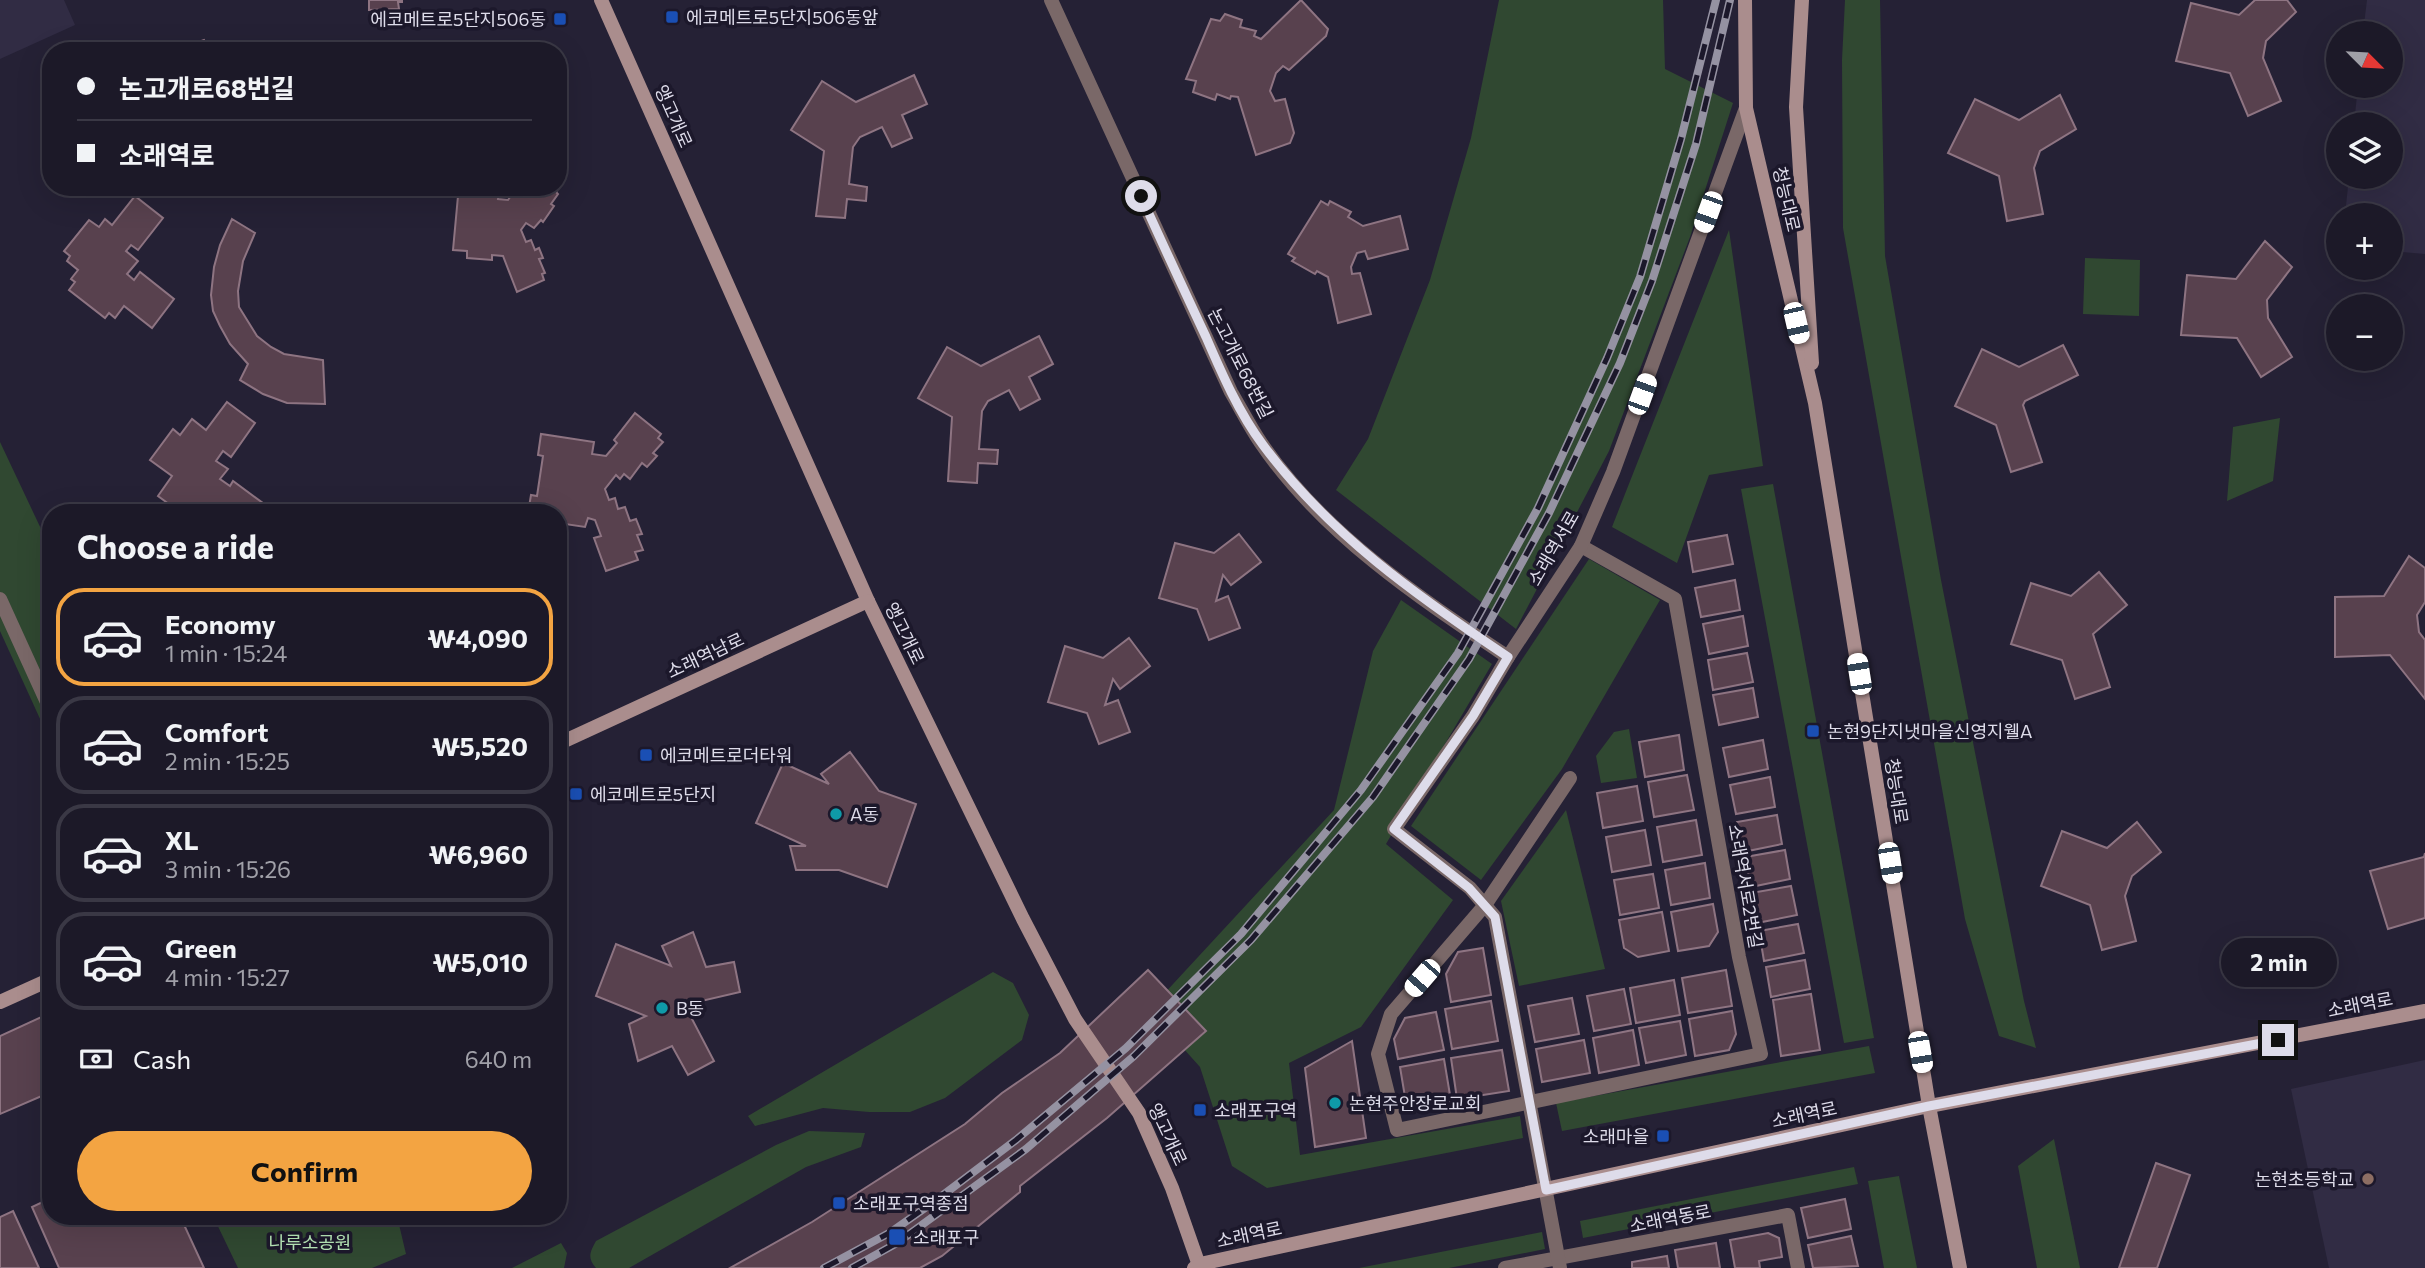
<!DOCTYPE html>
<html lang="en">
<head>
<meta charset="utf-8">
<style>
	:root { --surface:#1c1928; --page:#252230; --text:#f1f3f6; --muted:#a0a0a8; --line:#3a3845; --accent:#f3a442 }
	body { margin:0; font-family:Commissioner,"Noto Sans KR",sans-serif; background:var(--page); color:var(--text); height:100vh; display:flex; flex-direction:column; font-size:26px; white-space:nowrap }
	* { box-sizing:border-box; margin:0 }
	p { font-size:23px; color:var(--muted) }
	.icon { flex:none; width:38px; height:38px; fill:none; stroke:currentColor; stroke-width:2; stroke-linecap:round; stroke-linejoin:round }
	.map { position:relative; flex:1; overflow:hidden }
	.side { position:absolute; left:42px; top:504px; width:525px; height:721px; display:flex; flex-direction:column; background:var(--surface); border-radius:28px; box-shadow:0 7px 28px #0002,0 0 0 2px var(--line) }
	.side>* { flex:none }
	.banner { position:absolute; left:42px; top:42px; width:525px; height:154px; border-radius:28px; box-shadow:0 7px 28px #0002,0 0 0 2px var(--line); display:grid; align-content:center; height:154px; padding:0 35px; background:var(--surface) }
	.needle { width:46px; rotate:114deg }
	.controls { position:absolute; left:2326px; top:21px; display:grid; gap:14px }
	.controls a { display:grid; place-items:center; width:77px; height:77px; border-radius:50%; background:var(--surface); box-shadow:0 7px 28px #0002,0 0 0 2px var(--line); font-size:35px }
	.end { position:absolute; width:32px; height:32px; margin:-16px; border:9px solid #dedcea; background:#111; box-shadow:0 0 0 4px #111 }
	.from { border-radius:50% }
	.bubble { position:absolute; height:49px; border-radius:24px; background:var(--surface); box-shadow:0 7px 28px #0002,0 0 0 2px var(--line); font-size:23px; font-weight:700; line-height:49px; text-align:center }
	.car { position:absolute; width:21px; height:42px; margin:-21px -10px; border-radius:9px; box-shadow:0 0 5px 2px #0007; background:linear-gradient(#fff 24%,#345 0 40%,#fff 0 76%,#345 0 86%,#fff 0) }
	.banner b { display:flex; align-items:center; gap:24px; height:66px; font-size:26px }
	.banner b+b { border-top:2px solid var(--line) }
	.banner i { width:18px; height:18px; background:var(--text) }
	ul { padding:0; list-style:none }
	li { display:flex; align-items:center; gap:21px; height:98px; margin:0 14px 10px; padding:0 21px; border:4px solid var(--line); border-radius:28px }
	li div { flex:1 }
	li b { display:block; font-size:26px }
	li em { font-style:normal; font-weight:700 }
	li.active { border-color:var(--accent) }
	li>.icon { width:63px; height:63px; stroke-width:1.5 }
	h2 { padding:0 35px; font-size:32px; line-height:84px }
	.pay { display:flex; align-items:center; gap:18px; height:77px; padding:0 35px; font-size:26px }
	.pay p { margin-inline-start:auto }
	.cta { display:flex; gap:14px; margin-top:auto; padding:14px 35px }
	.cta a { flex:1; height:80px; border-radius:42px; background:var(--accent); color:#111; font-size:28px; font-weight:700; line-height:80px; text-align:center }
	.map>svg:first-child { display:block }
	.built { fill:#312c44 }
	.green { fill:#304831 }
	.building { fill:#58414e; stroke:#8e7482; stroke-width:2 }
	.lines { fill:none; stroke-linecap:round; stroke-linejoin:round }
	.street { stroke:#7a6868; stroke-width:14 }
	.secondary { stroke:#aa8d8d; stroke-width:14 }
	.rail-casing { stroke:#9592a2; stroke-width:8 }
	.rail { stroke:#1c182b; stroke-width:5; stroke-dasharray:16; stroke-linecap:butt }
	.route { stroke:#dedcea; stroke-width:9 }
	.transit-dot { fill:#1a4fb4; stroke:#1c182b; stroke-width:2.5 }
	.culture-dot { fill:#0f9aa8; stroke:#1c182b; stroke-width:2.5 }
	.education-dot { fill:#8d6e63; stroke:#1c182b; stroke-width:2.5 }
	.labels { text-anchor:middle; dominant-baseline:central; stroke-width:7; stroke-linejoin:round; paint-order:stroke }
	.poi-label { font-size:18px; fill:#dedcea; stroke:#1c182b; text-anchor:start }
	.street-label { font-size:18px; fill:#dedcea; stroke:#1c182b }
	.park-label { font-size:18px; fill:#b6e6b6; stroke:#1c182b }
</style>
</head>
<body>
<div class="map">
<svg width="2425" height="1268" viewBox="0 0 2425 1268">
	<rect width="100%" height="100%" fill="#252135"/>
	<g class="built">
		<path d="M0,0h64l11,25 -75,34z"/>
		<path d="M2367,0h58v254l-34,-3 -1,-36h-45l4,-38h41v-53h-36l4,-38h32v-53h-27z"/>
		<path d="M2425,1060v208h-96l-38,-179z"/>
	</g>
	<g class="green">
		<path d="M1499,0h164l2,69 68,34 -43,134 -81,214 -93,178 -180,-139 32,-51 62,-159 41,-142z"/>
		<path d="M1845,0h35l5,256 56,324 83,421 12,47 -37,-12 -34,-117 -122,-691 -1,-168z"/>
		<path d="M1729,230l34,236 -54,9 -32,88 -65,-36z"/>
		<path d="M2085,258l55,2 -1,56 -56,-2z"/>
		<path d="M2280,418l-7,63 -46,20 6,-74z"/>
		<path d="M0,442l51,108v193l-51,-112z"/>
		<path d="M1773,484l101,554 -30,5 -103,-554z"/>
		<path d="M1589,559l71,41 -98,169 -81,111 -70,-54z"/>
		<path d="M1401,600l91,64 -106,180 67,56 -92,127 -72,36 11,92 220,-39 3,22 -256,50 -35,-22 -32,-99 -51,-57 185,-200 39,-159z"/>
		<path d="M1629,729l8,49 -36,5 -5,-27 18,-24z"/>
		<path d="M1566,810l39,159 -86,17 -18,-85z"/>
		<path d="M993,972l20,11 16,32 -7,25 -77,58 -35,14h-41l-46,-4 -68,18 -7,-10z"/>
		<path d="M1869,1046l6,27 -313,58 -6,-28z"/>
		<path d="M809,1131l56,2 -4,14 -55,20 -177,101h-33c-9,-10 -6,-16 0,-27l180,-96z"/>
		<path d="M2054,1139l26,129h-43l-19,-102z"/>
		<path d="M1854,1167l4,17 -275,54 -3,-17z"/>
		<path d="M1899,1176l18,92h-33l-16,-87z"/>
		<path d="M213,1216h184l9,38 -34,14h-134z"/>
		<path d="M1542,1232l3,17 -96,19h-90z"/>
		<path d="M561,1243l6,10 -3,15h-52z"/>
	</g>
	<g class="building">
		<path d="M369,0h33v2h-4l1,7 -30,1z"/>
		<path d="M1301,0l27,29 -2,7 -37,34 -6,-4 -7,7 -6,18 5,10 10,-2 9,34 -4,10 -34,12 -18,-58 -7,-1 -1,3 -13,-5 -2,6 -22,-8 3,-11 -10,-2 25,-60 9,2 5,-7 17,6 -2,7 16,4 -2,5 7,3z"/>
		<path d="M2255,0h32l9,12 -30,29 -3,17 18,43 -33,15 -18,-43 -54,-12 15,-58 48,12z"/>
		<path d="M204,40l4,11 8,-3 1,3h-44z"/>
		<path d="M914,75l13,29 -25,11 10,23 -20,9 -10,-20 -22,10 -7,10 -4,37 18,3 -1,14 -19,-2 -2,19 -29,-2 8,-65 -33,-21 31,-49 34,21z"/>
		<path d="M2060,95l16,34 -36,22 -6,17 9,46 -36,7 -8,-45 -51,-23 27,-54 44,21z"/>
		<path d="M558,185l2,1 -4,6 2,2 -7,10 3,2 -11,16 -2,-2 -7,8 -8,-5 -5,7 5,12 5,-2 4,10 4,-2 4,10 -4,1 6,14 -3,1 2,6 -27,12 -14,-36 -11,-1v5l-25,-2v-7l-14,-1 5,-54 17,1v-8l24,3 -1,7 10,1 9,-13h41z"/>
		<path d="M135,196l28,22 -25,32 -7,-5 -5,6 12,10 -11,13 7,6 6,-8 34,27 -22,29 -28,-22 -9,12 -6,-5 -4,5 -36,-28 6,-8 -4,-3 7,-9 -11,-9 3,-5 -6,-5 25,-31 10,7 6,-8 7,6z"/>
		<path d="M1321,201l7,4 2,-4 21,11 -3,5 15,9 37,-10 8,33 -40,10 -3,-8 -8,2 -6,14 1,7 8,-1 11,41 -33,9 -10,-46 -11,-6 -2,3 -23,-13 3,-3 -7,-4z"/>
		<path d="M232,219l23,14 -12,28 -5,30 1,16 18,29 14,11 13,7 39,6 2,44 -38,-1 -24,-9 -23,-14 8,-16 -18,-20 -10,-18 -7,-15 -2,-16 3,-28 6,-22z"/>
		<path d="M2265,241l27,26 -25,33 1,18 24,39 -31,20 -24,-39 -56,-3 6,-60 49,4z"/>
		<path d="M1039,336l14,28 -24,13 11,22 -20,11 -11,-20 -21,11 -6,10 -3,38 19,1 -1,14 -19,-1 -1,20 -29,-2 4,-64 -34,-19 29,-51 34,19z"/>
		<path d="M2063,345l15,30 -53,26 -2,4 19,57 -31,10 -15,-47 -41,-19 27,-57 37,18z"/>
		<path d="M227,402l28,21 -24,34 -8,-6 -7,10 12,8 -8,10 10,7 3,-5 34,25 -5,7h-81l-23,-17 14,-20 -22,-16 23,-31 7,6 12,-16 14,11z"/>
		<path d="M635,413l26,21 -3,4 5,4 -10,11 4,3 -10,11 -5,-4 -12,16 -6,-5 -4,5 -4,-4 -11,14 4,11 6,-2 3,11 7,-2 5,14 6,-2 6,15 -5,1 6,15 -8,2 3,8 -32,11 -12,-33 7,-2 -6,-16 -7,-2 -3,9 -27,-4v-10h-30l3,-18 6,1 6,-40 -5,-1 3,-21 53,8 -2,12 14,2 11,-13 -3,-3z"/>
		<path d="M1239,534l22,28 -30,23 -8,-10 -7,26 12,-5 12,32 -31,12 -12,-31 -38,-11 16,-55 39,10z"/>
		<path d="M1727,535l6,29 -40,8 -5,-30z"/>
		<path d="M2409,556l16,12v34l-8,13 2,17 6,8v59l-35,-44 -55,2v-60l49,-1z"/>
		<path d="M2099,572l28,33 -34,29 17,53 -35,12 -13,-39 -51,-16 20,-61 40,13z"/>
		<path d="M1735,580l5,30 -39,7 -6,-29z"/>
		<path d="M1743,616l5,30 -39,8 -6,-30z"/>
		<path d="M1129,638l21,28 -30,23 -7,-10 -8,26 13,-5 12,32 -31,12 -12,-31 -39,-11 17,-56 38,12z"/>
		<path d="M1747,653l6,29 -40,8 -5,-30z"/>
		<path d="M1753,688l5,29 -39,8 -6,-30z"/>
		<path d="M1679,735l5,35 -39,7 -6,-35z"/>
		<path d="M1763,740l5,29 -39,8 -6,-29z"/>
		<path d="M850,752l29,39 37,13 -29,83 -48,-17h-43l-6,-24h16l-50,-23 27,-60 46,21 -8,-10z"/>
		<path d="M1687,775l7,35 -40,7 -6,-35z"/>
		<path d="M1770,777l5,30 -39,7 -6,-29z"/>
		<path d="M1637,786l6,35 -40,7 -6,-35z"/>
		<path d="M1777,815l5,29 -39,8 -6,-30z"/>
		<path d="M1696,820l6,35 -39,7 -6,-35z"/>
		<path d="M2137,822l24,30 -29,24 -7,20 11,45 -34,9 -12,-45 -49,-19 21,-55 45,17z"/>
		<path d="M1645,830l6,35 -39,7 -6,-35z"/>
		<path d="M1785,850l5,29 -39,8 -6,-30z"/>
		<path d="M2425,853v65l-37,11 -18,-58 54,-14z"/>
		<path d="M1705,863l5,35 -39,7 -6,-35z"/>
		<path d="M1653,874l6,34 -39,7 -6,-35z"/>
		<path d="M1791,886l6,29 -40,8 -6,-30z"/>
		<path d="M1713,904l5,28 -9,14 -31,5 -7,-39z"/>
		<path d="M1662,912l7,39 -31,6 -14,-9 -5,-28z"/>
		<path d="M1798,924l6,29 -40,8 -5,-30z"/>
		<path d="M693,932l13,35 28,-5 6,30 -39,9 -9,18 22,42 -26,14 -16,-29 -34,15 -9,-37 17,-8 -50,-20 20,-52 55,22 -9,-20z"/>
		<path d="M1483,948l8,47 -40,7 -5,-28 12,-22z"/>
		<path d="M1805,960l5,29 -39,8 -5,-30z"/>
		<path d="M1148,970l58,61 -99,87 -87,68v6l-78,64 -22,12h-190l82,-46 153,-98 37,-31 58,-40z"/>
		<path d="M1726,970l6,36 -44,7 -6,-35z"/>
		<path d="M1674,980l6,35 -44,8 -6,-35z"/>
		<path d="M1624,989l7,35 -37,7 -7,-35z"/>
		<path d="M1811,994l9,56 -39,6 -8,-56z"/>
		<path d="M1572,998l7,36 -44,8 -7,-36z"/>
		<path d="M1491,1001l7,40 -46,8 -7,-40z"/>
		<path d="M1732,1011l4,23 -7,16 -34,6 -6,-37z"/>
		<path d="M1436,1012l8,38 -46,9 -4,-20 11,-21z"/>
		<path d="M48,1014l3,7v71l-51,22v-78z"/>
		<path d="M1680,1021l6,34 -40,8 -7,-35z"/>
		<path d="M1633,1030l6,35 -40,8 -6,-35z"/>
		<path d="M1584,1040l6,33 -48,9 -6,-33z"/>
		<path d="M1352,1041l14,97 -51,9 -10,-79z"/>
		<path d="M1502,1050l7,41 -52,8 -6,-41z"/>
		<path d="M1444,1059l7,42 -44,8 -7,-42z"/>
		<path d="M2156,1163l34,12 -33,93h-38z"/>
		<path d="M51,1198v18h129l24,52h-145l-27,-61z"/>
		<path d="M1845,1199l6,30 -43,9 -7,-30z"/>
		<path d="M13,1211l26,57h-39v-51z"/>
		<path d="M1768,1233l11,5 3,19 -23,4 1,7h-25l-5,-28z"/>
		<path d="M1851,1236l7,30 -45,2 -5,-23z"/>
		<path d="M1716,1243l4,25h-42l-3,-18z"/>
		<path d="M1667,1256l2,12h-37v-6z"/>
	</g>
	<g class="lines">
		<g class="street">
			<path d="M1051,0l180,392c10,17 19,35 30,51 62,91 157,154 247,214"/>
			<path d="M0,599l51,112"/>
			<path d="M1570,778l-85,127 -94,109 -13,40 19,76 364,-76 -22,-97 -64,-358 -94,-53"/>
			<path d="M1505,1268l283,-53 10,53"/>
			<path d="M1560,1268l-65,-351 -25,-29 -76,-59 79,-113 35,-59 73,-111 32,-74 133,-364"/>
		</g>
		<g class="secondary">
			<path d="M601,0l267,601 155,318 52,100 64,94 33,75 28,80"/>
			<path d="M1745,0l1,108 69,295 114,703 31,162"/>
			<path d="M1802,0l-6,107 16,256"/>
			<path d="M558,744l310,-143"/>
			<path d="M0,1002l51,-23"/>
			<path d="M1194,1268l6,-4 729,-158 496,-95"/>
		</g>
		<g class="rail-casing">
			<g id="rail">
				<path d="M824,1268l67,-36 44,-31 81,-61 110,-92 115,-114 120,-144 97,-137 80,-145 69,-150 33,-81 41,-138 35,-139"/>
				<path d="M852,1268l45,-25 129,-94 108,-93 117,-116 122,-143 96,-138 80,-146 71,-150 32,-82 44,-137 34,-144"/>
			</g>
		</g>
		<use href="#rail" class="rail"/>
	</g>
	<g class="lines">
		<path class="route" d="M1141,196c21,47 43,94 65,141 16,37 33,76 57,108 66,89 154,151 245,212l-35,59 -79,113 75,59 26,29 51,273 383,-84 349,-66"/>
	</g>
	<g class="transit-dot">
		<rect x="665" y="10" width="14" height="14" rx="3.5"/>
		<rect x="553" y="12" width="14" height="14" rx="3.5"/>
		<rect x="1806" y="724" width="14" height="14" rx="3.5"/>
		<rect x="639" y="748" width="14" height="14" rx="3.5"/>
		<rect x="569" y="787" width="14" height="14" rx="3.5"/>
		<rect x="1193" y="1103" width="14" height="14" rx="3.5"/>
		<rect x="1656" y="1129" width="14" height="14" rx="3.5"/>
		<rect x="832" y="1196" width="14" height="14" rx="3.5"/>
		<rect x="888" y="1228" width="18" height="18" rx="3.5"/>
	</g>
	<g class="culture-dot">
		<circle cx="836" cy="814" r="7"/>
		<circle cx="662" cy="1008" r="7"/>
		<circle cx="1335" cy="1103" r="7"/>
	</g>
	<circle class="education-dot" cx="2368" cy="1179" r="7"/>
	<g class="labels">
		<g class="poi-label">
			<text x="686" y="17">에코메트로5단지506동앞</text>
			<text x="546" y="19" text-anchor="end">에코메트로5단지506동</text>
			<text x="1827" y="731">논현9단지냇마을신영지웰A</text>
			<text x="660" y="755">에코메트로더타워</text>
			<text x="590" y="794">에코메트로5단지</text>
			<text x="850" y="814">A동</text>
			<text x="676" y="1008">B동</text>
			<text x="1349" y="1103">논현주안장로교회</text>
			<text x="1214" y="1110">소래포구역</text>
			<text x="1649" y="1136" text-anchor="end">소래마을</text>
			<text x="2354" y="1179" text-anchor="end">논현초등학교</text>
			<text x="853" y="1203">소래포구역종점</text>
			<text x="913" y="1237">소래포구</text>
		</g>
		<g class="street-label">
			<text transform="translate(674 116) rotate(66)">앵고개로</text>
			<text transform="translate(1787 199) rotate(77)">청능대로</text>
			<text transform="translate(1241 363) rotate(63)">논고개로68번길</text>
			<text transform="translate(1553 548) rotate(-60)">소래역서로</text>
			<text transform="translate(905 633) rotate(64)">앵고개로</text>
			<text transform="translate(705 655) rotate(-25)">소래역남로</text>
			<text transform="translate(1897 791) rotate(81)">청능대로</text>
			<text transform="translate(1746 886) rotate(80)">소래역서로2번길</text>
			<text transform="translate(2360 1004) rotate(-11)">소래역로</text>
			<text transform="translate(1804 1114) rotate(-12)">소래역로</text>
			<text transform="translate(1168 1134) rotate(65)">앵고개로</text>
			<text transform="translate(1670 1218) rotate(-11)">소래역동로</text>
			<text transform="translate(1249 1234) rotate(-12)">소래역로</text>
		</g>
		<g class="park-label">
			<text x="310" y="1242">나루소공원</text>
		</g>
	</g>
</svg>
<div class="controls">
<a><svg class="needle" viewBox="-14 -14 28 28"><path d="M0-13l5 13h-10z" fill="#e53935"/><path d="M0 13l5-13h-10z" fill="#a0a0a8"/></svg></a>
<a><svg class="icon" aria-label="layers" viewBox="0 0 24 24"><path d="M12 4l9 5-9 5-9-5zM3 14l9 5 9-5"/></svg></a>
<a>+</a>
<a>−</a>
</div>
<i class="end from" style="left:1141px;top:196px"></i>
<i class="end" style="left:2278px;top:1040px"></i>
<div class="bubble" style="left:2221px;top:938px;width:116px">2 min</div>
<i class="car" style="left:1708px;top:212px;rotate:200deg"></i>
<i class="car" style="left:1796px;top:323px;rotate:167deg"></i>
<i class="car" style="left:1642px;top:394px;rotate:20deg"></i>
<i class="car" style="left:1859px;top:674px;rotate:351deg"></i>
<i class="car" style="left:1890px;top:863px;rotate:171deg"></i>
<i class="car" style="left:1422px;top:978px;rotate:221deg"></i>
<i class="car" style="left:1920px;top:1052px;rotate:170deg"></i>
<div class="banner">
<b><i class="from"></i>논고개로68번길</b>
<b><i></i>소래역로</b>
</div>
<section class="side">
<h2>Choose a ride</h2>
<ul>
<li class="active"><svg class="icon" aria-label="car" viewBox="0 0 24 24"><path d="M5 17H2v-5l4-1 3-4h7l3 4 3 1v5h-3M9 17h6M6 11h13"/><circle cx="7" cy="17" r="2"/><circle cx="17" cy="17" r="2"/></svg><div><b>Economy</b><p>1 min · 15:24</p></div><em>₩4,090</em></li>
<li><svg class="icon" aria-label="car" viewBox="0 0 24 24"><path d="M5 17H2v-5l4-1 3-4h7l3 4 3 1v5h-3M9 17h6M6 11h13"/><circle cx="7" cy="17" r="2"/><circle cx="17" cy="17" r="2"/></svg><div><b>Comfort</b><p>2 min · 15:25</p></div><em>₩5,520</em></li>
<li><svg class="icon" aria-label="car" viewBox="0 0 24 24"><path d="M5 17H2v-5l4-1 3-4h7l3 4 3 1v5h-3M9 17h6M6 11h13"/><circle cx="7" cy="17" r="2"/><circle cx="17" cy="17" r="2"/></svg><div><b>XL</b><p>3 min · 15:26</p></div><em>₩6,960</em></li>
<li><svg class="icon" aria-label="car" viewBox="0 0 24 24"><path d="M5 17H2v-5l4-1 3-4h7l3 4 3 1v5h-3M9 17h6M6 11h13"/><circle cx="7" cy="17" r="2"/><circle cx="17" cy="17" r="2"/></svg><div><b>Green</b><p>4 min · 15:27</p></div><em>₩5,010</em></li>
</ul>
<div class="pay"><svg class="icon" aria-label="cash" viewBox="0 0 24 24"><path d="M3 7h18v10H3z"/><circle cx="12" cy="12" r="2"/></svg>Cash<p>640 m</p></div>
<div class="cta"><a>Confirm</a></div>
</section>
</div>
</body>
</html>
